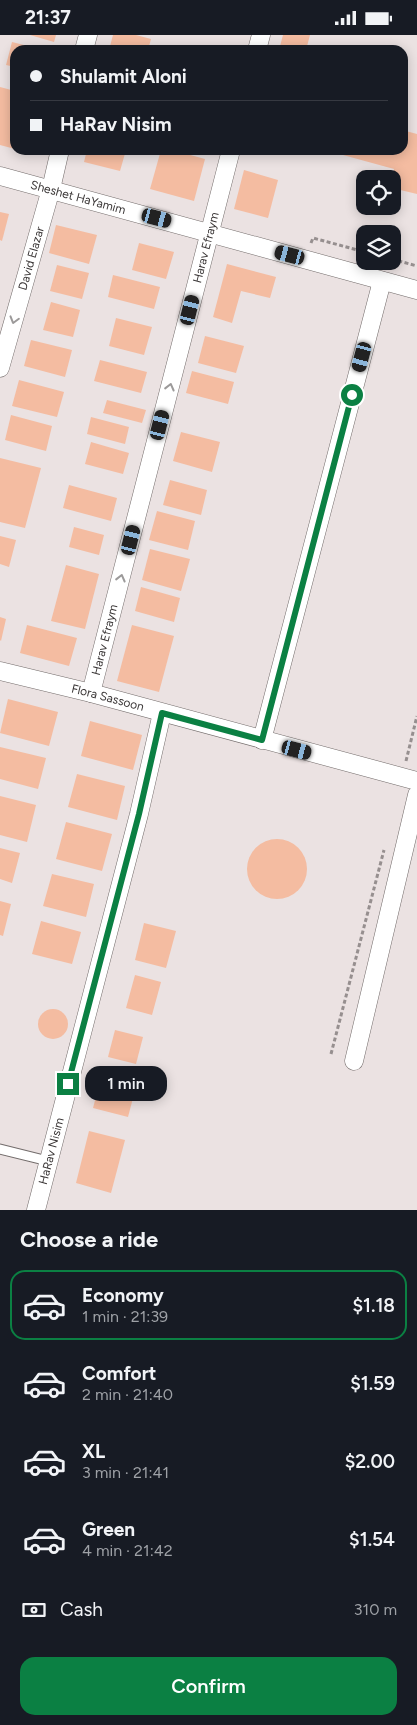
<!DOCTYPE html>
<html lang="en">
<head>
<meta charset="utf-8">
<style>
	:root { --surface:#171b24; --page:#242831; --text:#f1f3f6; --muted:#9ea1a6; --line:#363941; --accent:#0b8043 }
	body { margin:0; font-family:Figtree,sans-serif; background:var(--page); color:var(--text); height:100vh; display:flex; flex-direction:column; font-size:19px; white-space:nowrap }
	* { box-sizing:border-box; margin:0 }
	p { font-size:16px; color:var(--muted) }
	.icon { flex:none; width:28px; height:28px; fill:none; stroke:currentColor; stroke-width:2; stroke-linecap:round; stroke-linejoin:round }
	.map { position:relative; height:1175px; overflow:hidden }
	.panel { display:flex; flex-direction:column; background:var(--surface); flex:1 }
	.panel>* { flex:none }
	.banner { position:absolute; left:10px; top:10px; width:398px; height:110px; border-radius:15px; box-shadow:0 2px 12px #0003; display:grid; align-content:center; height:110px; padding:0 20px; background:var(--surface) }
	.buttons { position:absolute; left:356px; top:135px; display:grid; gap:10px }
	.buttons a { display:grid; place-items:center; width:45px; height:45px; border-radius:10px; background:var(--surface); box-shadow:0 2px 12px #0003; font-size:25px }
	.end { position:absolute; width:22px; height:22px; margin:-11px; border:6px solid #0b8043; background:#fff; box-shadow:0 0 0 2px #fff }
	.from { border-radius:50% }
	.bubble { position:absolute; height:35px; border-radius:15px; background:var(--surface); box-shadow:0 2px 12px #0003; font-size:16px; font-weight:600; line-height:35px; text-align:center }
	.car { position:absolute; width:15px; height:30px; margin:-15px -8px; border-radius:6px; box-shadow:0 0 4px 1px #0007; background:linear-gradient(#222 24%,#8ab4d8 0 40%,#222 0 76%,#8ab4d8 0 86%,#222 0) }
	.banner b { display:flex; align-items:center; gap:18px; height:48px; font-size:19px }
	.banner b+b { border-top:1px solid var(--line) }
	.banner i { width:12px; height:12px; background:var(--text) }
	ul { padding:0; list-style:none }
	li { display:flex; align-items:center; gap:15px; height:70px; margin:0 10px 8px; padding:0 10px; border:2px solid transparent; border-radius:15px }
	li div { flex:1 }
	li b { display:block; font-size:19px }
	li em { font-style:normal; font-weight:600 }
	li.on { border-color:var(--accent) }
	li>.icon { width:45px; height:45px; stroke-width:1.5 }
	h2 { padding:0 20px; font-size:22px; line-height:60px }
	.pay { display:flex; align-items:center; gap:12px; height:55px; padding:0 20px; font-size:19px }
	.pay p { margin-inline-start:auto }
	.primary-button { display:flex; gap:10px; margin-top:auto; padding:10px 20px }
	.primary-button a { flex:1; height:58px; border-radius:15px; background:var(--accent); color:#fff; font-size:20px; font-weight:600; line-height:58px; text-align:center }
	.status { display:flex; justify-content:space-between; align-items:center; height:35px; padding:0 25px; background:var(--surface); direction:ltr }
	.status svg { height:14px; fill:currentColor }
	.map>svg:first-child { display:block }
	.building { fill:#f4bca1 }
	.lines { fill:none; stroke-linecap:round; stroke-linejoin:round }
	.service-casing { stroke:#736c6b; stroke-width:11 }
	.minor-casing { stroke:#736c6b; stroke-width:19 }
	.path { stroke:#968f8f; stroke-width:3; stroke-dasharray:4 2.5; stroke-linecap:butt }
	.service { stroke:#fff; stroke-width:9 }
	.minor { stroke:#fff; stroke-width:18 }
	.oneway { stroke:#9c9a9a }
	.route { stroke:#0b8043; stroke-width:6 }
	.labels { text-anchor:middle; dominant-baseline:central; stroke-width:4; stroke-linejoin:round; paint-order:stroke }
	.street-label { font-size:12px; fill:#3a3636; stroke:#ebe2e2 }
</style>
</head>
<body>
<div class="status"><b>21:37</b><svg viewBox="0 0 49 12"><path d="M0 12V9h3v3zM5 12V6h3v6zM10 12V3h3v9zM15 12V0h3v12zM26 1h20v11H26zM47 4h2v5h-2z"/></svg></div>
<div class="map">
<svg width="417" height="1175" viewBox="0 0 417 1175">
	<rect width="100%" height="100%" fill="#ebe2e2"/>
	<g class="building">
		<path d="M30,0h26l-2,7z"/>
		<path d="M113,0h23l15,4 -3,11h-39z"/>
		<path d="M283,0h27l-4,15h-27z"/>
		<path d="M12,7l28,7v1h-25v17l-9,-2z"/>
		<path d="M0,52l15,4v58l-15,-4z"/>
		<path d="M402,95l15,4v60l-25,-6v-9l2,-10 -51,-14 1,-5h58z"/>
		<path d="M87,115h39l-6,21 -36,-9z"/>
		<path d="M161,115h11l33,9 -11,42 -44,-12z"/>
		<path d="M244,135l34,10 -10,38 -34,-9z"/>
		<path d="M0,177l9,2 -7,27 -2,-1z"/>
		<path d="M56,190l41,10 -8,29 -40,-11z"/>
		<path d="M139,208l35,9 -8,27 -34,-9z"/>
		<path d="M227,229l49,13 -6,21 -29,-7 -9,32 -19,-6z"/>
		<path d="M57,230l32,8 -7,26 -32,-8z"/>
		<path d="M113,240l47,12 -6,22 -46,-12z"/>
		<path d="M51,267l29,8 -7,27 -30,-7z"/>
		<path d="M116,283l36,9 -8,28 -35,-9z"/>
		<path d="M205,301l39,10 -8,27 -38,-10z"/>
		<path d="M31,305l41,10 -7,27 -41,-11z"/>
		<path d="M100,325l47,12 -6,21 -47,-12z"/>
		<path d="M192,336l42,11 -6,22 -42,-11z"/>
		<path d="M19,345l45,12 -7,25 -45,-11z"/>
		<path d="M107,365l39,10 -4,13 -39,-10z"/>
		<path d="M11,380l41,11 -6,25 -41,-11z"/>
		<path d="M91,382l38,10 -4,17 -38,-10z"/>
		<path d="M181,397l39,10 -8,30 -39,-11z"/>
		<path d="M91,407l38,11 -6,21 -38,-10z"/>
		<path d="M0,423l41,10 -16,60 -25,-6z"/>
		<path d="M170,445l37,10 -6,25 -38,-10z"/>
		<path d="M69,450l48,13 -6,23 -48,-13z"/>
		<path d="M157,476l38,10 -7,29 -39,-10z"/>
		<path d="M74,492l30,8 -5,20 -30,-8z"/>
		<path d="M0,501l16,4 -7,27 -9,-3z"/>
		<path d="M150,514l40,10 -9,32 -39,-11z"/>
		<path d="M66,530l33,9 -14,55 -34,-8z"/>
		<path d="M141,552l39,11 -6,24 -39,-11z"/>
		<path d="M0,582l6,2 -5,22 -1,-1z"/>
		<path d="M27,590l50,13 -8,28 -49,-13z"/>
		<path d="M132,590l42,11 -15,56 -42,-11z"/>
		<path d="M8,664l50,13 -9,34 -49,-13z"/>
		<path d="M90,686l52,14 -9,35 -52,-14z"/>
		<path d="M0,712l46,11 -8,31 -38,-10z"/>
		<path d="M77,739l48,12 -8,34 -49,-13z"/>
		<path d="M0,761l36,9 -9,37 -27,-7z"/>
		<path d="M66,787l46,12 -10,37 -46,-12z"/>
		<circle cx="277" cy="834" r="30"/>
		<path d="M0,813l20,5 -8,30 -12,-4z"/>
		<path d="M52,839l42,10 -8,33 -43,-11z"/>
		<path d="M0,866l11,3 -8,32 -3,-1z"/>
		<path d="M41,886l40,11 -9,32 -40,-10z"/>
		<path d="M144,888l32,8 -10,37 -31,-8z"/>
		<path d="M135,940l26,7 -9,33 -26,-7z"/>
		<circle cx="53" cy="989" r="15"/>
		<path d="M115,995l28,7 -7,27 -28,-7z"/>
		<path d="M103,1035l35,9 -10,38 -35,-9z"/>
		<path d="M89,1096l36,9 -14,53 -35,-10z"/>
	</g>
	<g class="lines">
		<g class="service-casing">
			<path id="service" d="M0,1114l48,12"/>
		</g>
		<g class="minor-casing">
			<g id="minor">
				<path d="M84,15l4,-15"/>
				<path d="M257,15l4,-15"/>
				<path id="s1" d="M0,141l417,114"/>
				<path id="s2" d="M0,333l51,-179 9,-39"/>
				<path id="s3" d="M0,636l91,22 326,88"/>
				<path id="s4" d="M91,658l140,-543"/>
				<path d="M262,705l120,-459"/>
				<path d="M354,1026l63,-266"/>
				<path id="s5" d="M36,1175l103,-396 23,-101"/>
			</g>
		</g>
		<g class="path">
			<path d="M311,208l2,-5 52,14"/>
			<path d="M392,224l25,7"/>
			<path d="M406,726l11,-45"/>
			<path d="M331,1019l53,-204"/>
		</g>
		<use href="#service" class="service"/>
		<use href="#minor" class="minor"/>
	</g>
	<defs><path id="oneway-chevron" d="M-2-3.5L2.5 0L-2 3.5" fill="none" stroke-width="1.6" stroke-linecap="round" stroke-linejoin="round" transform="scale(1.25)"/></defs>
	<g class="oneway">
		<use href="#oneway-chevron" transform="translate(14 285) rotate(106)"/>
		<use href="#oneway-chevron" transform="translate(170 352) rotate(-76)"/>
		<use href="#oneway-chevron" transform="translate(121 543) rotate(-76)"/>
	</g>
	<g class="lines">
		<path class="route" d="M68,1049l71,-270 23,-101 100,27 90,-345"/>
	</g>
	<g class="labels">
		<g class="street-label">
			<text stroke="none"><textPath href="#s1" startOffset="81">Sheshet HaYamim</textPath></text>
			<text stroke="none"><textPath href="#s4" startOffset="460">Harav Efraym</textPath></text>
			<text stroke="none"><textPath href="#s2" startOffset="114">David Elazar</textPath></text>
			<text stroke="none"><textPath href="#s4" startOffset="55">Harav Efraym</textPath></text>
			<text stroke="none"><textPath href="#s3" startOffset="111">Flora Sassoon</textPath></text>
			<text stroke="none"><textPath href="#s5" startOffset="61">HaRav Nisim</textPath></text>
		</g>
	</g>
</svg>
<div class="buttons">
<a><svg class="icon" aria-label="locate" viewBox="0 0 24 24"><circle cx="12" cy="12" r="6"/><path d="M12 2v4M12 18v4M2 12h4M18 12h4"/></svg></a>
<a><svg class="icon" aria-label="layers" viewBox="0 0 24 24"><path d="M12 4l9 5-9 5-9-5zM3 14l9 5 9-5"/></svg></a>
</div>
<i class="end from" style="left:352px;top:360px"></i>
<i class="end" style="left:68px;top:1049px"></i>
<div class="bubble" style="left:85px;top:1031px;width:82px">1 min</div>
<i class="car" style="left:157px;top:183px;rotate:105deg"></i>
<i class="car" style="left:290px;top:220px;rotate:285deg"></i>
<i class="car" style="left:190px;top:275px;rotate:14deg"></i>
<i class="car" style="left:362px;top:322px;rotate:195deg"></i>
<i class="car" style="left:160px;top:390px;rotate:14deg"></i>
<i class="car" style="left:131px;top:505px;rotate:14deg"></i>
<i class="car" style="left:297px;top:715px;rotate:105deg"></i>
<div class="banner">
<b><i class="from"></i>Shulamit Aloni</b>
<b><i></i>HaRav Nisim</b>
</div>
</div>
<section class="panel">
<h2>Choose a ride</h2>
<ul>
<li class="on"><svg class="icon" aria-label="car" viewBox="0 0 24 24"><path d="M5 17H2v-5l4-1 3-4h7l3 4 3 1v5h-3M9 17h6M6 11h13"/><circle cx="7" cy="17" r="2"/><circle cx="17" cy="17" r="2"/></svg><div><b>Economy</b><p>1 min · 21:39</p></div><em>$1.18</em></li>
<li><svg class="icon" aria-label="car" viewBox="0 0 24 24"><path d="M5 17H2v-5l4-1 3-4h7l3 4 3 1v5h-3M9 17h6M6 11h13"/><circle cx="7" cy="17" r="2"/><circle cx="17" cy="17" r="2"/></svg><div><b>Comfort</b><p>2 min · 21:40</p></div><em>$1.59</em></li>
<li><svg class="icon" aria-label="car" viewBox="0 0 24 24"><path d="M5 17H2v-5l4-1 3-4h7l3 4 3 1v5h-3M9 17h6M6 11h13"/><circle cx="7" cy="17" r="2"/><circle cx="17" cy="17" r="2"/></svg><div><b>XL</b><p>3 min · 21:41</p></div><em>$2.00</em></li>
<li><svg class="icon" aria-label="car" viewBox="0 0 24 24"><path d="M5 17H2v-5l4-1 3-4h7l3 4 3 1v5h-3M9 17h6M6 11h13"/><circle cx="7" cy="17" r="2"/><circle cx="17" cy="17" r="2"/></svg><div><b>Green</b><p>4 min · 21:42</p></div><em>$1.54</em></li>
</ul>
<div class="pay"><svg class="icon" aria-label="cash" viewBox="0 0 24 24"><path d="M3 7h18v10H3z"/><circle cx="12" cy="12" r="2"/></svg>Cash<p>310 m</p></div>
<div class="primary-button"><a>Confirm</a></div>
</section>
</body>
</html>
